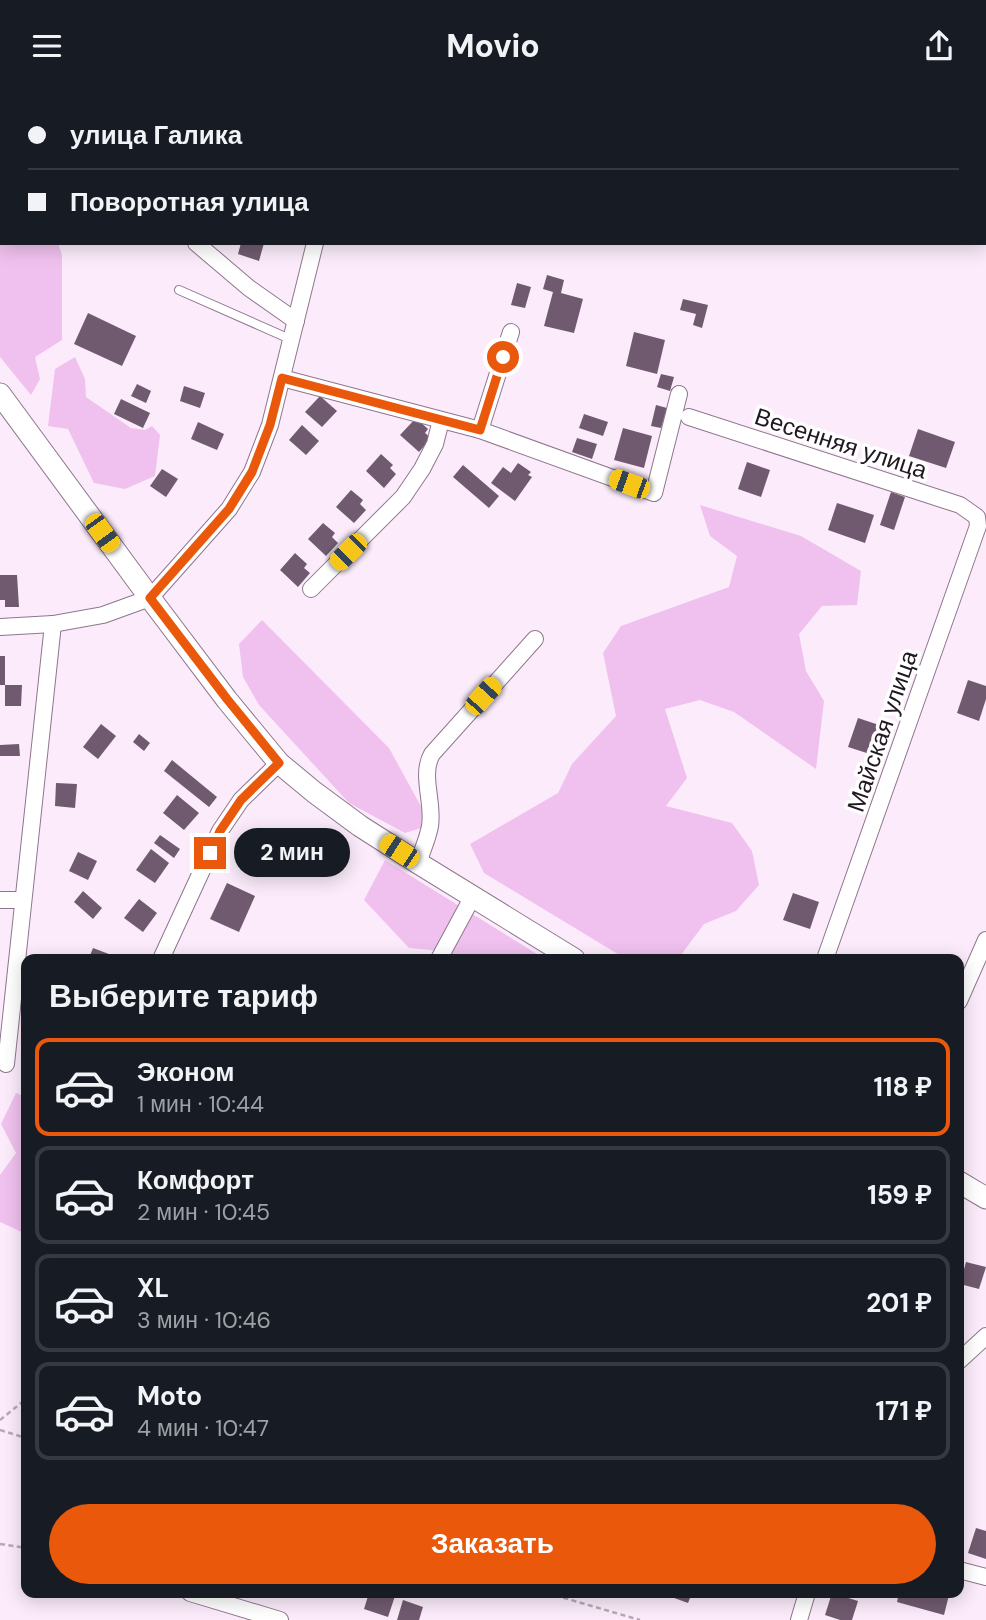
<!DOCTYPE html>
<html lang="ru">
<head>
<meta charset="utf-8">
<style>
	:root { --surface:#171b24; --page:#20242c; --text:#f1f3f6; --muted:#9ea1a6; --line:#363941; --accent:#ea580c }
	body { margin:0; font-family:"DM Sans",sans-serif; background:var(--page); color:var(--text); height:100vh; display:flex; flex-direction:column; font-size:26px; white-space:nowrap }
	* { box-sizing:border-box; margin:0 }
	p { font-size:23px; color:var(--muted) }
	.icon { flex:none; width:38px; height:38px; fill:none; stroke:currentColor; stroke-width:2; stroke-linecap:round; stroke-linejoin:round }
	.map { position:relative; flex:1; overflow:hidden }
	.sheet { position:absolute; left:21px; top:863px; width:943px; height:644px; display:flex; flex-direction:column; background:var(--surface); border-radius:14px; box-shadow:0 4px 18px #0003 }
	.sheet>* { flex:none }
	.guide { position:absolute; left:0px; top:0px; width:987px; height:154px; box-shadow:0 4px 18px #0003; display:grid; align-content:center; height:154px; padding:0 28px; background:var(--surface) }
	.end { position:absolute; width:32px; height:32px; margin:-16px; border:9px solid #ea580c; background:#fff; box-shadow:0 0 0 4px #fff }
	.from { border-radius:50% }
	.bubble { position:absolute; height:49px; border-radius:24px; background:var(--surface); box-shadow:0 4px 18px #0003; font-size:23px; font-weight:700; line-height:49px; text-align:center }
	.car { position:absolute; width:21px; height:42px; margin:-21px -10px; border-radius:9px; box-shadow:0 0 5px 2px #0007; background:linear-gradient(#f5c518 24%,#345 0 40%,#f5c518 0 76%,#345 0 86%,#f5c518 0) }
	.guide b { display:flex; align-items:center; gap:24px; height:66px; font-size:26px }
	.guide b+b { border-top:2px solid var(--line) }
	.guide i { width:18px; height:18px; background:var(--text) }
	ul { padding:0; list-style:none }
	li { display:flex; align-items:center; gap:21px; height:98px; margin:0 14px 10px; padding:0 14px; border:4px solid var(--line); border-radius:14px }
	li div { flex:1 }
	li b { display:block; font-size:26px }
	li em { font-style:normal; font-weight:700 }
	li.current { border-color:var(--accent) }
	li>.icon { width:63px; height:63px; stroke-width:1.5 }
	h2 { padding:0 28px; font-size:32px; line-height:84px }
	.primary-button { display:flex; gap:14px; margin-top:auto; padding:14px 28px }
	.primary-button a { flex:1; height:80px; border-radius:42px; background:var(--accent); color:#fff; font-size:28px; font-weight:700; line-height:80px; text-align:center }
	header { display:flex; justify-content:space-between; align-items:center; height:91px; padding:0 28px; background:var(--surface); font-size:32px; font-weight:700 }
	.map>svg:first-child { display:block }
	.green { fill:#f0c1ee }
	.building { fill:#705a6f }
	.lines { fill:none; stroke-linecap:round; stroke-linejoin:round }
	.lane-casing { stroke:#8e768d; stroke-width:10 }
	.street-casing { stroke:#8e768d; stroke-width:18 }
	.secondary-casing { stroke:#8e768d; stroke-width:23 }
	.path { stroke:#b6a9b6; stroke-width:2.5; stroke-dasharray:5 3.5; stroke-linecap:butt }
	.lane { stroke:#fff; stroke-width:8 }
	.street { stroke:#fff; stroke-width:16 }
	.secondary { stroke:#fff; stroke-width:21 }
	.route { stroke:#ea580c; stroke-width:9 }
	.labels { text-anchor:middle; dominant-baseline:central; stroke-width:7; stroke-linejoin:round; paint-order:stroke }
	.street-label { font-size:24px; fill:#211821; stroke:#fff }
</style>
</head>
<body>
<header><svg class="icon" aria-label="menu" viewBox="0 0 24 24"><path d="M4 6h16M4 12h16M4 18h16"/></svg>Movio<svg class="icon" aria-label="share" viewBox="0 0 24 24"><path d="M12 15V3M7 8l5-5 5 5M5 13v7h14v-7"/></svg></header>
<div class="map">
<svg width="986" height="1529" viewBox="0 0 986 1529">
	<rect width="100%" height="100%" fill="#fcecfb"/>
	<g class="green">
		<path d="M0,114l2,1v37h56l4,12v85l-27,17 5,22 -9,16 -31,-38z"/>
		<path d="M75,266l10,22 1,18 45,31 14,2 7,-4 8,9 -5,41 -30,13 -31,-6 -26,-54 -20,-3 7,-57z"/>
		<path d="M700,414l101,31 60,35 -4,34 -35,1 -23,28 7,37 18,30 -8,68 -82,-57 -34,-12 -35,9 22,69 -21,28 66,17 20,28 7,34 -23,26 -32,13 -26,35h-52l-142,-86 -14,-29 88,-51 14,-29 44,-48 -13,-63 18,-27 108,-39 8,-31 -27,-20z"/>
		<path d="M262,529l127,128 34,62 -2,18 -16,5 -56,-30 -90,-98 -16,-28 -4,-33z"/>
		<path d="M385,769l160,99h-91l-11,-8 -34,-3 -45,-48z"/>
		<path d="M16,1002l10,4v137l-26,-12v-47l16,-22 -15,-29z"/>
	</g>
	<g class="building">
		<path d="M241,152h23l-5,18 -21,-7z"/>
		<path d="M547,184l17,5 -3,13 22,6 -9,34 -30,-7 9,-34 -10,-3z"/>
		<path d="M517,192l14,4 -6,21 -14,-3z"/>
		<path d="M683,208l25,6 -6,23 -9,-3 3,-11 -16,-4z"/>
		<path d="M88,222l48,23 -14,30 -48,-22z"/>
		<path d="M634,241l31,8 -8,34 -31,-8z"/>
		<path d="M661,283l13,3 -4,14 -13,-4z"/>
		<path d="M137,293l14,7 -5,12 -15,-7z"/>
		<path d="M184,295l21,7 -5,15 -20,-7z"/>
		<path d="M320,305l17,15 -15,16 -17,-15z"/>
		<path d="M121,308l29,14 -7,15 -29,-14z"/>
		<path d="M656,314l11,3 -6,20 -10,-2z"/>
		<path d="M584,323l24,8 -5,14 -24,-8z"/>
		<path d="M416,327l12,11 -3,4 6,5 -12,14 -19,-17z"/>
		<path d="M198,331l26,12 -7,16 -26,-11z"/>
		<path d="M302,334l17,16 -13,14 -17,-15z"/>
		<path d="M623,337l29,8 -8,32 -30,-8z"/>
		<path d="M918,338l37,13 -9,26 -37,-12z"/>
		<path d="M577,347l20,6 -5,15 -20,-7z"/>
		<path d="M381,363l12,11 -3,3 6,6 -12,14 -18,-17z"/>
		<path d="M747,371l23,8 -9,27 -23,-8z"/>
		<path d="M518,372l13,9 -3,3 4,2 -17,24 -24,-18 12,-16 8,6z"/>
		<path d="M463,374l36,31 -10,12 -36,-31z"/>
		<path d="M162,378l16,10 -12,18 -16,-11z"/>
		<path d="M351,399l12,10 -3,4 6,6 -12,13 -18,-16z"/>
		<path d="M891,401l14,5 -11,33 -14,-5z"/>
		<path d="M837,412l37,12 -9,28 -37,-13z"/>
		<path d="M323,432l12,10 -3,4 6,6 -12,13 -18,-17z"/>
		<path d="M295,462l12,11 -3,4 6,5 -12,14 -18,-17z"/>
		<path d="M0,484h17l2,32h-14v-7h-5z"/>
		<rect x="0" y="565" width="5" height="29"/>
		<path d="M968,589l18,6v13l-7,22 -22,-8z"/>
		<path d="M5,594h17l-1,21h-16z"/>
		<path d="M858,627l24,8 -9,29 -25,-8z"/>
		<path d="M101,633l15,12 -18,23 -15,-12z"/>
		<path d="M139,643l11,9 -6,8 -11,-9z"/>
		<path d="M19,653l1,12h-20v-11z"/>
		<path d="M172,669l45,37 -8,10 -45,-36z"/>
		<path d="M56,692l21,1 -2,24 -20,-2z"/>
		<path d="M177,704l22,18 -15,17 -21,-17z"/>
		<path d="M160,744l20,14 -6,9 -20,-15z"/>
		<path d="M151,758l18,14 -14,20 -19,-13z"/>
		<path d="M78,761l19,9 -9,19 -19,-9z"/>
		<path d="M227,792l28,13 -16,36 -29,-13z"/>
		<path d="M83,800l19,17 -9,11 -19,-17z"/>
		<path d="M793,802l26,9 -9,27 -27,-9z"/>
		<path d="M139,808l18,14 -14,19 -19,-14z"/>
		<path d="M93,857l29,11h-39l1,-4 5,3z"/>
		<path d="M966,1171l20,5 -7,22 -19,-5z"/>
		<path d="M976,1437l10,3v28l-18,-6z"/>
		<path d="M369,1502h27l-8,24 -24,-8z"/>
		<path d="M667,1502h25l-4,10 -22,-8z"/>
		<path d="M832,1502l26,8 -6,19h-12l-15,-5z"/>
		<path d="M899,1502h42l8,2 -5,20 -47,-13z"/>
		<path d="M403,1509l20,7 -4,13h-22z"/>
	</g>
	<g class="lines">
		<g class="lane-casing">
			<path id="lane" d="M179,199l111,49"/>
		</g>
		<g class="street-casing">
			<g id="street">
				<path d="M446,0l4,2"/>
				<path d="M113,2l1,-2"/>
				<path d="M351,2l1,-2"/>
				<path d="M196,152l53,45 47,33"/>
				<path d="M282,287l198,52 174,63 25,-99"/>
				<path d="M689,326l271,88 17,12 1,9 -153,433"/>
				<path d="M480,339l31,-98"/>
				<path d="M311,498l92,-92 19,-28 13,-25 6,-24"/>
				<path d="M0,536l53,-3 50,-9 47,-17 79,-89 23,-37 18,-47 45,-182"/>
				<path d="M418,772c4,-12 10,-25 12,-37 4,-24 -10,-51 2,-72l103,-115"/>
				<path d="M0,809h23"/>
				<path d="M161,868l59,-128 21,-31 38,-37"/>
				<path d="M439,868l34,-63"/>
				<path d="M959,910l27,-61"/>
				<path d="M6,973l47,-440"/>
				<path d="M959,1270l27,-25"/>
				<path d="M959,1479l27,7"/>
				<path d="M190,1502l90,27"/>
				<path d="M799,1529l8,-27"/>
			</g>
		</g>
		<g class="secondary-casing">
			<g id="secondary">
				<path d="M0,303l150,204 77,102 52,63 35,29 46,34 58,37 156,96"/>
				<path d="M959,1091l27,16"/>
			</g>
		</g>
		<g class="path">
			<path d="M0,1329l26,-21"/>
			<path d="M0,1339l26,8"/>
			<path d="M0,1453l26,4"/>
			<path d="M547,1502l93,27"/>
		</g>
		<use href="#lane" class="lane"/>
		<use href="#street" class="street"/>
		<use href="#secondary" class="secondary"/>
	</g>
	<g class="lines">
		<path class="route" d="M210,762l10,-22 21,-31 38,-37 -52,-64 -77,-101 79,-89 23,-37 18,-47 12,-47 198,52 23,-73"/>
	</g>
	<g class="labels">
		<g class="street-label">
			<text transform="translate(841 352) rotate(18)">Весенняя улица</text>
			<text transform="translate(882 640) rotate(-71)">Майская улица</text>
		</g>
	</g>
</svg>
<i class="end from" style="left:503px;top:266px"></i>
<i class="end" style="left:210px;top:762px"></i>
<div class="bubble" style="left:234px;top:737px;width:116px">2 мин</div>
<i class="car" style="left:629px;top:393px;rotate:290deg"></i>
<i class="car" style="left:102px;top:442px;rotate:144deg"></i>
<i class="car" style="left:348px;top:461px;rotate:225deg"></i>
<i class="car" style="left:483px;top:605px;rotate:42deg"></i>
<i class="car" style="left:399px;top:760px;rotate:303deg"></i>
<div class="guide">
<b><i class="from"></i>улица Галика</b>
<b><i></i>Поворотная улица</b>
</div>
<section class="sheet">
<h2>Выберите тариф</h2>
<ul>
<li class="current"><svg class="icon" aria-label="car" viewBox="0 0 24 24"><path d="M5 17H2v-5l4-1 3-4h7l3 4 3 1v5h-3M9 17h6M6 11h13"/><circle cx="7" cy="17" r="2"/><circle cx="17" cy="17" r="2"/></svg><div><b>Эконом</b><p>1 мин · 10:44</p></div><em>118 ₽</em></li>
<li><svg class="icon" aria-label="car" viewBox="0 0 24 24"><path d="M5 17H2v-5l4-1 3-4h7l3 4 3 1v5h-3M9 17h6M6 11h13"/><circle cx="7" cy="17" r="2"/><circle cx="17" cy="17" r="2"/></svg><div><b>Комфорт</b><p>2 мин · 10:45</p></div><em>159 ₽</em></li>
<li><svg class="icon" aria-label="car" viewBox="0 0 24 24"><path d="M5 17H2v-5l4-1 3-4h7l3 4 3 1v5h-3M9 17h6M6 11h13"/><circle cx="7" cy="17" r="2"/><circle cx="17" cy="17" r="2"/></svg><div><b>XL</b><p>3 мин · 10:46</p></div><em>201 ₽</em></li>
<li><svg class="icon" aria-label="car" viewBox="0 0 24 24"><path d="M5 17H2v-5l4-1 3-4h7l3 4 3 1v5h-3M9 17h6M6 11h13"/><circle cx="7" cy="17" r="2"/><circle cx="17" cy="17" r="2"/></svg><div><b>Moto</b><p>4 мин · 10:47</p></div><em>171 ₽</em></li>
</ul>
<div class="primary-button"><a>Заказать</a></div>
</section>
</div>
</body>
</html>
